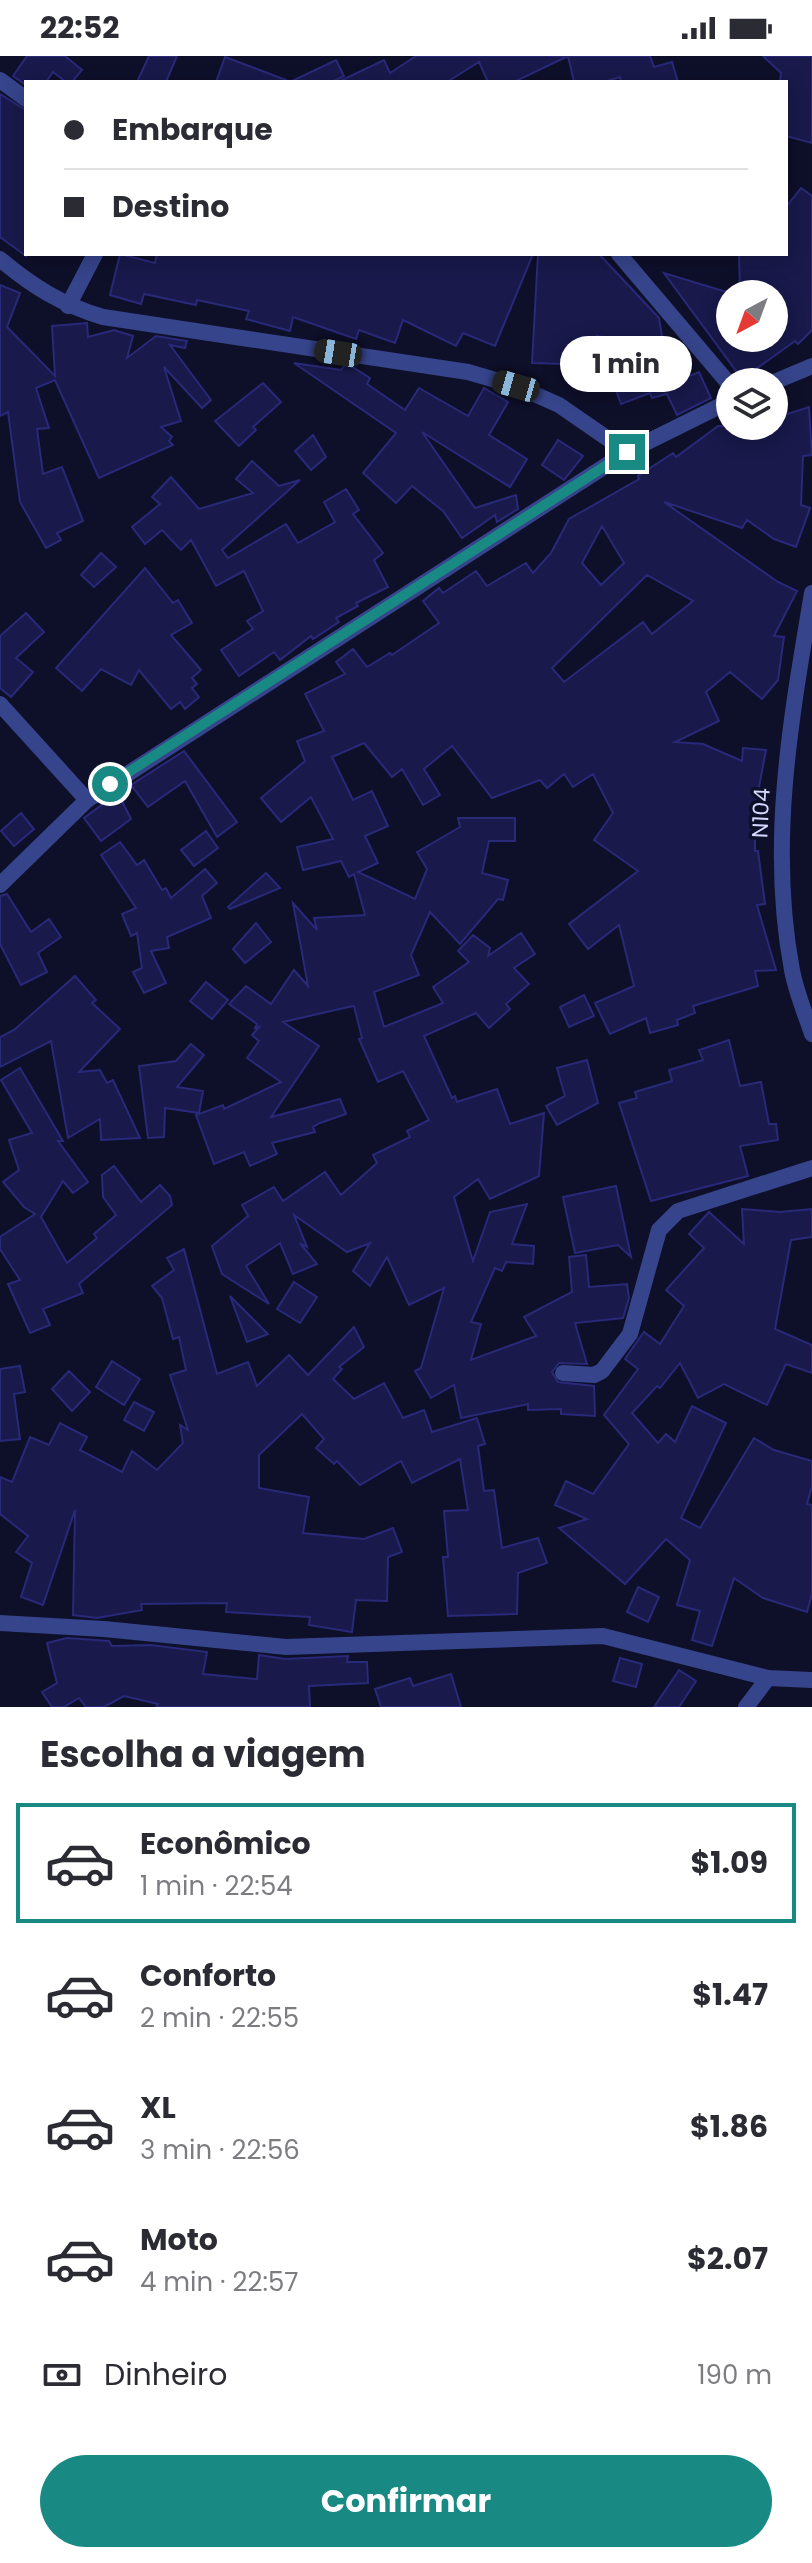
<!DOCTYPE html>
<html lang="pt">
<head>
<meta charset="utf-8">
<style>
	:root { --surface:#fff; --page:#f2f2f3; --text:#2b2b33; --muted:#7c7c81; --line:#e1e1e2; --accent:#198a83 }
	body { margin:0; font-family:Poppins,sans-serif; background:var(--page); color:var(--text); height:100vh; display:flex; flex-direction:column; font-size:30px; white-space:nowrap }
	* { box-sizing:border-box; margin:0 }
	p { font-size:26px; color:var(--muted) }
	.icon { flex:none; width:44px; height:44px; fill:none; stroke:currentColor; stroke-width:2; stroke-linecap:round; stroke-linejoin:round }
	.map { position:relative; height:1651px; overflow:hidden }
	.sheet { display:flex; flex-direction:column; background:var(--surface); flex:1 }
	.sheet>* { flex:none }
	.hud { position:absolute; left:24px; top:24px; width:764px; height:176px; border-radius:0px; box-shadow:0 4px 20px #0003; display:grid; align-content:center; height:176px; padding:0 40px; background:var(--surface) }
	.needle { width:52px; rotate:221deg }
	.fabs { position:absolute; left:716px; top:224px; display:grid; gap:16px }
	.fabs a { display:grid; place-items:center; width:72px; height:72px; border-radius:50%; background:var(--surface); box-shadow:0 4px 20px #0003; font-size:40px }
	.end { position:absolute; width:36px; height:36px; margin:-18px; border:10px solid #198a83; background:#fff; box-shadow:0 0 0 4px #fff }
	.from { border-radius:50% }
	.bubble { position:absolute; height:56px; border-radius:28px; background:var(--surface); box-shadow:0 4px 20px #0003; font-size:26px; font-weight:700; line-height:56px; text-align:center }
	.car { position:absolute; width:24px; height:48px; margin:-24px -12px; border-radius:10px; box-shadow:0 0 6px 2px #0007; background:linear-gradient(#222 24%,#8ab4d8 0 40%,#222 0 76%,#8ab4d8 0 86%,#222 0) }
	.hud b { display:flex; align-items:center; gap:28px; height:76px; font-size:30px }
	.hud b+b { border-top:2px solid var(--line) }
	.hud i { width:20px; height:20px; background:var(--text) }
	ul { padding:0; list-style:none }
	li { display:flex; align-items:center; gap:24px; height:120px; margin:0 16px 12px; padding:0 24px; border:4px solid transparent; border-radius:0px }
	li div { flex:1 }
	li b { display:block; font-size:30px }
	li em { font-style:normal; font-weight:700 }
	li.selected { border-color:var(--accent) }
	li>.icon { width:72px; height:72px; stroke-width:1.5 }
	h2 { padding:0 40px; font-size:36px; line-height:96px }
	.pay { display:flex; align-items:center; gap:20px; height:88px; padding:0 40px; font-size:30px }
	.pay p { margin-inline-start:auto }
	.primary-button { display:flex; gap:16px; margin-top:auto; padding:16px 40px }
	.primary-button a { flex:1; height:92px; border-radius:48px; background:var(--accent); color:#fff; font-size:32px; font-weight:700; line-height:92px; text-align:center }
	.status { display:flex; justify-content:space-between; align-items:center; height:56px; padding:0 40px; background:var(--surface); direction:ltr }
	.status svg { height:22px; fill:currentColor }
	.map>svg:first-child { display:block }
	.building { fill:#19194b; stroke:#292979; stroke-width:2; fill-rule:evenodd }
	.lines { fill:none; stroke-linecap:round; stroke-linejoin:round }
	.minor { stroke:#36448b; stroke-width:16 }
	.tertiary { stroke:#36448b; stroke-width:16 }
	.route { stroke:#198a83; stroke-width:10 }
	.labels { text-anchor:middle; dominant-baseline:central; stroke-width:7; stroke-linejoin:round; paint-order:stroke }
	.street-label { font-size:22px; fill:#d6d9ff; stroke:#0e0f29 }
</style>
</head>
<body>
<div class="status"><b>22:52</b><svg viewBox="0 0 49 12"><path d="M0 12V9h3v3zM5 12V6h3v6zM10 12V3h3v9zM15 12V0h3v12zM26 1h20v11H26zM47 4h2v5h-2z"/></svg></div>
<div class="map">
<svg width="812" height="1651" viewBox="0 0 812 1651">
	<rect width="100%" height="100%" fill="#0e0f29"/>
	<g class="building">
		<path d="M27,0h38l17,14 -10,12h-6l-13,-10 -7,10h-20v3l-13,-9z"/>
		<path d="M149,0h28l-11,26h-29z"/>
		<path d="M416,0h234l4,11 18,-5 6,20h-57l-1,-5 -16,5h-30l-6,-26 -54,26h-26l-9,-20 -32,20h-109l46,-22 6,13z"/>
		<path d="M763,0h49v87l-26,-7v-54h-6l1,-9z"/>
		<path d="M225,1l61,23v2h-70z"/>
		<path d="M336,4l8,16 -12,6h-42z"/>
		<path d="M0,38l26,16v146l-26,-19z"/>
		<path d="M801,132l11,8v134l-14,14 -3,-3 -53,38 -78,-106 66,20v45h44v-47h-34l-1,-37h47v-47z"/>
		<path d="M120,198l35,9 2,-9h376l-38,92 -32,-13 -7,13 -53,-26 -8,23 -36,-13 -3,9 -63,-22 -3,14 -44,-12 3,-8 -52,-11 -1,5 -52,-11 -3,10 -31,-9z"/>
		<path d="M538,198h61l60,64 11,66 29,-12 12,26 -34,17 -10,-21 -15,4 -2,-5 -29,11 -8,-22 25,-9 -5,-30 -36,-7 -9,35 -24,-7 -32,-1z"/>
		<path d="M0,229l20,8 -13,34 48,49 -3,-50 35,-3 1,14 26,-7 19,6 -6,22 29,-22 31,5 -2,7 -15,-3 41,55 -9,8 -38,-41 17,54 -20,6 11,10 -3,4 4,4 -74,33 -44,-98 -19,8 13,40 -12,1 6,45 19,-7 21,54 -26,12 4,7 -15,8 -26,-46 -12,-90 -8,4z"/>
		<path d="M294,307l47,7 4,-5 6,1 19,12 -3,6 38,26 14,-22 49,28 16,-28 24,14 -19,33 38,24 -17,28 -88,-55 53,76 41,-13 2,14 -21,13 -2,-7 -33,23 -19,-27 -31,-25 -16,17 -33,-30 33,-40z"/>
		<path d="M263,327l18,19 -28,25 3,3 -17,16 -24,-25z"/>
		<path d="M809,351l3,48 -9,1 -2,49 9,3 -14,39 -22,-8 -27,-19 -5,8 -78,-26 114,80 19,9 -23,45 10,1 -6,43 -16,19 -32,-27 -24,20 13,29 -44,21 28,2 39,17 1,-13 23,2 -11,58v43h3l7,53 -8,1 19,65 -21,1 3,15 -65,20 2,7 -18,7 1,5 -28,8 -4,-15 -36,16 -15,-31 39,-17 -15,-61 -31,24 -19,-25 69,-53 -44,-31 19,-27 -20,-39 -20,13 -9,-13 -17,14 -7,-8 -48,18 -40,-52 -28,23 16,26 -17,10 -21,-36 -10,8 -28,-34 -32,14 21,43 19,-9 16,35 -23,10 13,27 -20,9 57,27 12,-30 -10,-17 43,-25 -2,-9h57v23h-26l-7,32 26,7 -5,20 -5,-1 -38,45 -30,-32 -19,43 8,20 -45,17 10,35 59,-24 -10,-16 36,-25 -11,-11 15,-16 17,13 -2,8 33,-23 14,21 -21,14 15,16 -23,20 4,5 -21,19 -13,-15 -52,23 28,62 3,-2 2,6 40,-13 13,35 34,-11 -5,63 -49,23 -12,-20 -24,18 19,64 17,-49 37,-8 -15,40 22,2 -1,18 -27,-2 -4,9 -7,-3 -24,54 10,2 -10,36 65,-24 -12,-19 48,-25 -3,-35 17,-2 3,32 38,-3 2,14 -6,20 -48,5 12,41 -28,-1 -7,9 6,10 36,4 1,30 -34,-2v-5l-33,1v-6l-67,14 -7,-33 -23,13 -16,-27 6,-3 23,-80 -35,17 -22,-48 -17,29 -17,-15 17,-28 -23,9 -53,-37 13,32 -7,-4 17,21 -24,10 -13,-31 -34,23 23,38 -47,-30 -10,-28 36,-30 -6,-11 32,-18 9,14 42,-29 16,23 36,-32 -4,-8 37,-18 -3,-6 22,-11 -26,-49 -25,11 -19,-43 3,-1 -8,-32 -10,2 -61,14 36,24 -48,71 69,-18 6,15 -26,9 -7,4 2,5 -43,11 5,11 -27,12 -6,-14 -30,12 -18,-49 27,-10 1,4 57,-27 -34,-24 12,-17 -7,-6 7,-8 -4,1 2,-4 -28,-20 17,-18 25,18 23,-34 14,16 -15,-83 24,27 -3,-12 51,-3 -11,-41 -5,3 -8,-16 -38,9 -6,-23 36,-8 -22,-42 -30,25 -20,-24 44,-37 -8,-20 27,-10 -19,-37 40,-20 -9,-12 17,-13 14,18 23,-14 2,2 47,-32 -16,-22 16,-13 4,5 33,-22 11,15 39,-23 7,10 18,-20 18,-34 70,-40 -1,-3 35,-23 3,4 42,-31h63l-3,-9zM602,470l22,37 -23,22 -19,-22zM647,519l46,26 -41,33 -9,-12 -79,60 -12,-14z"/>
		<path d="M313,379l13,22 -15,13 -16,-19z"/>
		<path d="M558,384l25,16 -19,24 -22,-15z"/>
		<path d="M252,405l27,25 21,-6 -78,70 6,8 58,-34 12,19 37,-21 -11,-20 22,-13 13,21 -6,4 30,39 -9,7 14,27 -32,16 2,3 -22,12 3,4 -26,17 -2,-3 -31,24 -6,-8 -35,24 -18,-26 32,-21 -6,-8 16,-10 -19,-40 -28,15 -25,-46 -10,10 -19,-20 -17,14 -13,-17 28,-23 -8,-7 19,-20 28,32 54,-16 -17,-14z"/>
		<path d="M101,497l15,14 -22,20 -13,-12z"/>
		<path d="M145,512l28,35 5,-3 14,23 -21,12 30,35 -9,8 5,6 -5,4 7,9 -14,12 -5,-7 -9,7 -32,-39 -8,15 -30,-16 -19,22 -26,-23z"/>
		<path d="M26,557l18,19 -28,26 17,14 -22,25 -11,-9v-52z"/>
		<path d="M184,695l53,71 -20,15 -32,-56 -37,26 -17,-22z"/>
		<path d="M118,737l13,26 -30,22 -17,-23z"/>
		<path d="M21,757l13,16 -20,17 -13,-15z"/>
		<path d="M206,775l12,17 -24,18 -13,-16z"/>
		<path d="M120,786l17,23 7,-5 18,30 4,-2 5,10 34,-29 12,14 -15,13 9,22 -44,19 2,11 -18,3 15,32 -22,10 -11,-21 9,-4 -5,-35 -6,3 -9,-22 14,-6 -35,-53z"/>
		<path d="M266,817l14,15 -50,21 -2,-2z"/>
		<path d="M7,838l24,38 18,-13 12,18 -23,16 9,19 -26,13 -21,-41v-48z"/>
		<path d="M256,867l15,19 -26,21 -12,-14z"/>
		<path d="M75,920l21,24 -4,3 28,26 -41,43 21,-2 7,13 6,-3 27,58 -39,2 -1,-21 -32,19 -17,-97 -51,26v-30l14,-7z"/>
		<path d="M206,926l22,18 -16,19 -22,-18z"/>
		<path d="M584,939l10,21 -25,11 -9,-20z"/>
		<path d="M729,984l11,46 21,-4 8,42h7l2,16 -38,6 8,30 -97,25 -32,-98 18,-5 -2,-6 37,-11 -3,-11 34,-10 -4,-10z"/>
		<path d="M191,988l13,11 -27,32 26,4 -4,22 -34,-5 -1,29 -16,1 -9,-72 37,-5z"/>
		<path d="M587,1004l11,43 -41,22 -11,-19 19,-10 -8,-28z"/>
		<path d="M20,1012l43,73h-5l30,41 -15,11 -10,-12 -22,36 26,46 30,-25 -3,-4 22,-19 -13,-18 -1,-22 12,-9 27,36 19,-17 10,11 2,9 -93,79 4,9 -40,16 7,16 -20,8 -22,-49 12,-4 -20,-31v-12l35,-23 -11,-7 -21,-25 16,-12 -10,-30 23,-7 -31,-53z"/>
		<path d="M616,1130l15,71 -13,-12 -43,8 -12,-56z"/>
		<path d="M742,1153l38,3 32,-3v28l-21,3 -16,89 37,16v28l-26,-9 -19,41 -43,-21 -26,14 -18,-35 -20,25 -3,-2 -25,27 26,30 8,-9 9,8 17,-36 34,17 -45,95 19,10 54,-90 20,12 38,11v25l-5,18 5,1v89l-5,18 -44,-14 -29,-20 -22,68 -20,-6 8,-29 -23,-6 13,-45 -24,-21 -41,45 -66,-56 28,-9 -32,-14 11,-24 27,13 36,-50 -25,-29 34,-46 -13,-10 16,-23 3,-4 16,12 24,-38 -18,-16 38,-42 -15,-14 20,-22 35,32z"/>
		<path d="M184,1193l33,125 31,-12 9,24 32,-31 19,20 46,-48 10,20 -25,20 3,2 -9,10 21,20 30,-16 19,35 21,-8 8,22 45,-14 8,26 -7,2 6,45 10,-1 8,58 36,-10 9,25 -29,10 -1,41 -69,2 -5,-59h5l-4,-46 24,-1 -8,-51 -48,24 -11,-22 -41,24 -23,-24 -3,3 -18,-16 8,-9 -22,-25 -43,41v33l50,9 -6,36 61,6 29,-11 9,24 -14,5 -1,44 -31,-1 -4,32 -43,-7 1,-8 -84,-5 1,-9 -86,1 1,6 -45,8 -24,-3 2,-105 -32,95 -22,-8 11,-34 -16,-11 12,-16 -28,-22v-37l12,5 18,-45 19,8 11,-22 27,14 -7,13 42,22 10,-21 25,19 26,-27 -3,-18 8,5 -18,-55 16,-5 -7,-33 -6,2 -11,-41 -10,-12 22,-16 -7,-12z"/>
		<path d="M294,1226l23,15 -17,26 -23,-14z"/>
		<path d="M230,1240l38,38 -21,8z"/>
		<path d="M112,1305l28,18 -16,26 -28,-18z"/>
		<path d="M20,1310l5,26 -11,2 6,45 -20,2v-72z"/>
		<path d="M69,1315l21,21 -18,19 -20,-22z"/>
		<path d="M134,1346l20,10 -10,19 -20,-11z"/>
		<path d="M638,1531l21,10 -11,25 -21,-10z"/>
		<path d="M67,1582l42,3 3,5 39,-1 56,7 -4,22 54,5 2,-24 26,4 63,-3 -1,6h20l1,21 -59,3 1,21h-154l2,-3 -34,-8 -20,11h-18l-7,-9 -15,9h-12l-10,-15 15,-9 -10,-40z"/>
		<path d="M620,1602l22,6 -6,23 -23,-6z"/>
		<path d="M679,1614l17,11 -17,26h-25z"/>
		<path d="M451,1618l10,33h-80l-6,-18 35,-11 3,8z"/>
	</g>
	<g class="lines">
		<g class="minor">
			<path d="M0,24l26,19"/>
			<path d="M619,198l111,131"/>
			<path d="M0,203c32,27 62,46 103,58l365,55 48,14 43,19 68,47"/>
			<path d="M68,250l27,-52"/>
			<path d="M774,326l38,-16"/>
			<path d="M0,648l87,96 -87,85"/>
			<path d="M87,744l540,-348 103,-51"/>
			<path d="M563,1317l31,2 8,-4 28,-37 29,-104 19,-19 134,-43"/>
			<path d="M0,1567l104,6 182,18 317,-11 165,42 44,2"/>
			<path d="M746,1651l22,-29"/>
		</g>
		<path class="tertiary" d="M812,537c-21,125 -44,251 -20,377 4,22 13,43 20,64"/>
	</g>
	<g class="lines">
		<path class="route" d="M110,728l517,-332"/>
	</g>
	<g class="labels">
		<g class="street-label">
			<text transform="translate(761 757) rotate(-87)">N104</text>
		</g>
	</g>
</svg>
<div class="fabs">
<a><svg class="needle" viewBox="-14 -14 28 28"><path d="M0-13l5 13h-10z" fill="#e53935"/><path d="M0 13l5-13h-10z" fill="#7c7c81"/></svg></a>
<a><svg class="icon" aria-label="layers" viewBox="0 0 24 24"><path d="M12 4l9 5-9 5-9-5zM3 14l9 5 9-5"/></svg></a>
</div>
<i class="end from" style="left:110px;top:728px"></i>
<i class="end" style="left:627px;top:396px"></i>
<div class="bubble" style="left:560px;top:280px;width:132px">1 min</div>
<i class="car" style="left:338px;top:297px;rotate:279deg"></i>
<i class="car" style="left:516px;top:330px;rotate:286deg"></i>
<div class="hud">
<b><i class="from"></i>Embarque</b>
<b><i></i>Destino</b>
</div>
</div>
<section class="sheet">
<h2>Escolha a viagem</h2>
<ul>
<li class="selected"><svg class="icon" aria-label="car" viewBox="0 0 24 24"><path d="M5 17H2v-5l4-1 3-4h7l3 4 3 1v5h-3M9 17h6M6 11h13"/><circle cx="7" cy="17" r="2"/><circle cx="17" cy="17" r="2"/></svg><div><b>Econômico</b><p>1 min · 22:54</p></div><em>$1.09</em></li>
<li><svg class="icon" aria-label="car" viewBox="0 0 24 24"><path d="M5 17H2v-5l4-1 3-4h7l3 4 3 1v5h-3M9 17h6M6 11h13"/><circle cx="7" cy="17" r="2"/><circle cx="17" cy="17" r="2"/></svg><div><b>Conforto</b><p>2 min · 22:55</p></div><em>$1.47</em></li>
<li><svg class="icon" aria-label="car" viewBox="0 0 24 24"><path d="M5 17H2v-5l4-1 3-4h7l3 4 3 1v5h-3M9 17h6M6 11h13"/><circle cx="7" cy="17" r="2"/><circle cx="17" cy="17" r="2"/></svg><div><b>XL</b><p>3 min · 22:56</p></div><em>$1.86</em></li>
<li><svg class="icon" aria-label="car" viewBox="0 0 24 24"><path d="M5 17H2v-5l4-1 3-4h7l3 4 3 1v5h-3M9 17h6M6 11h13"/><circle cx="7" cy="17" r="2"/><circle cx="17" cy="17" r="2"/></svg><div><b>Moto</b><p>4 min · 22:57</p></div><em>$2.07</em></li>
</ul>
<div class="pay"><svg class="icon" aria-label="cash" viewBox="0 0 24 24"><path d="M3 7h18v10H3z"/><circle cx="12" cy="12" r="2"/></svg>Dinheiro<p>190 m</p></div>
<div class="primary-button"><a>Confirmar</a></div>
</section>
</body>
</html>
